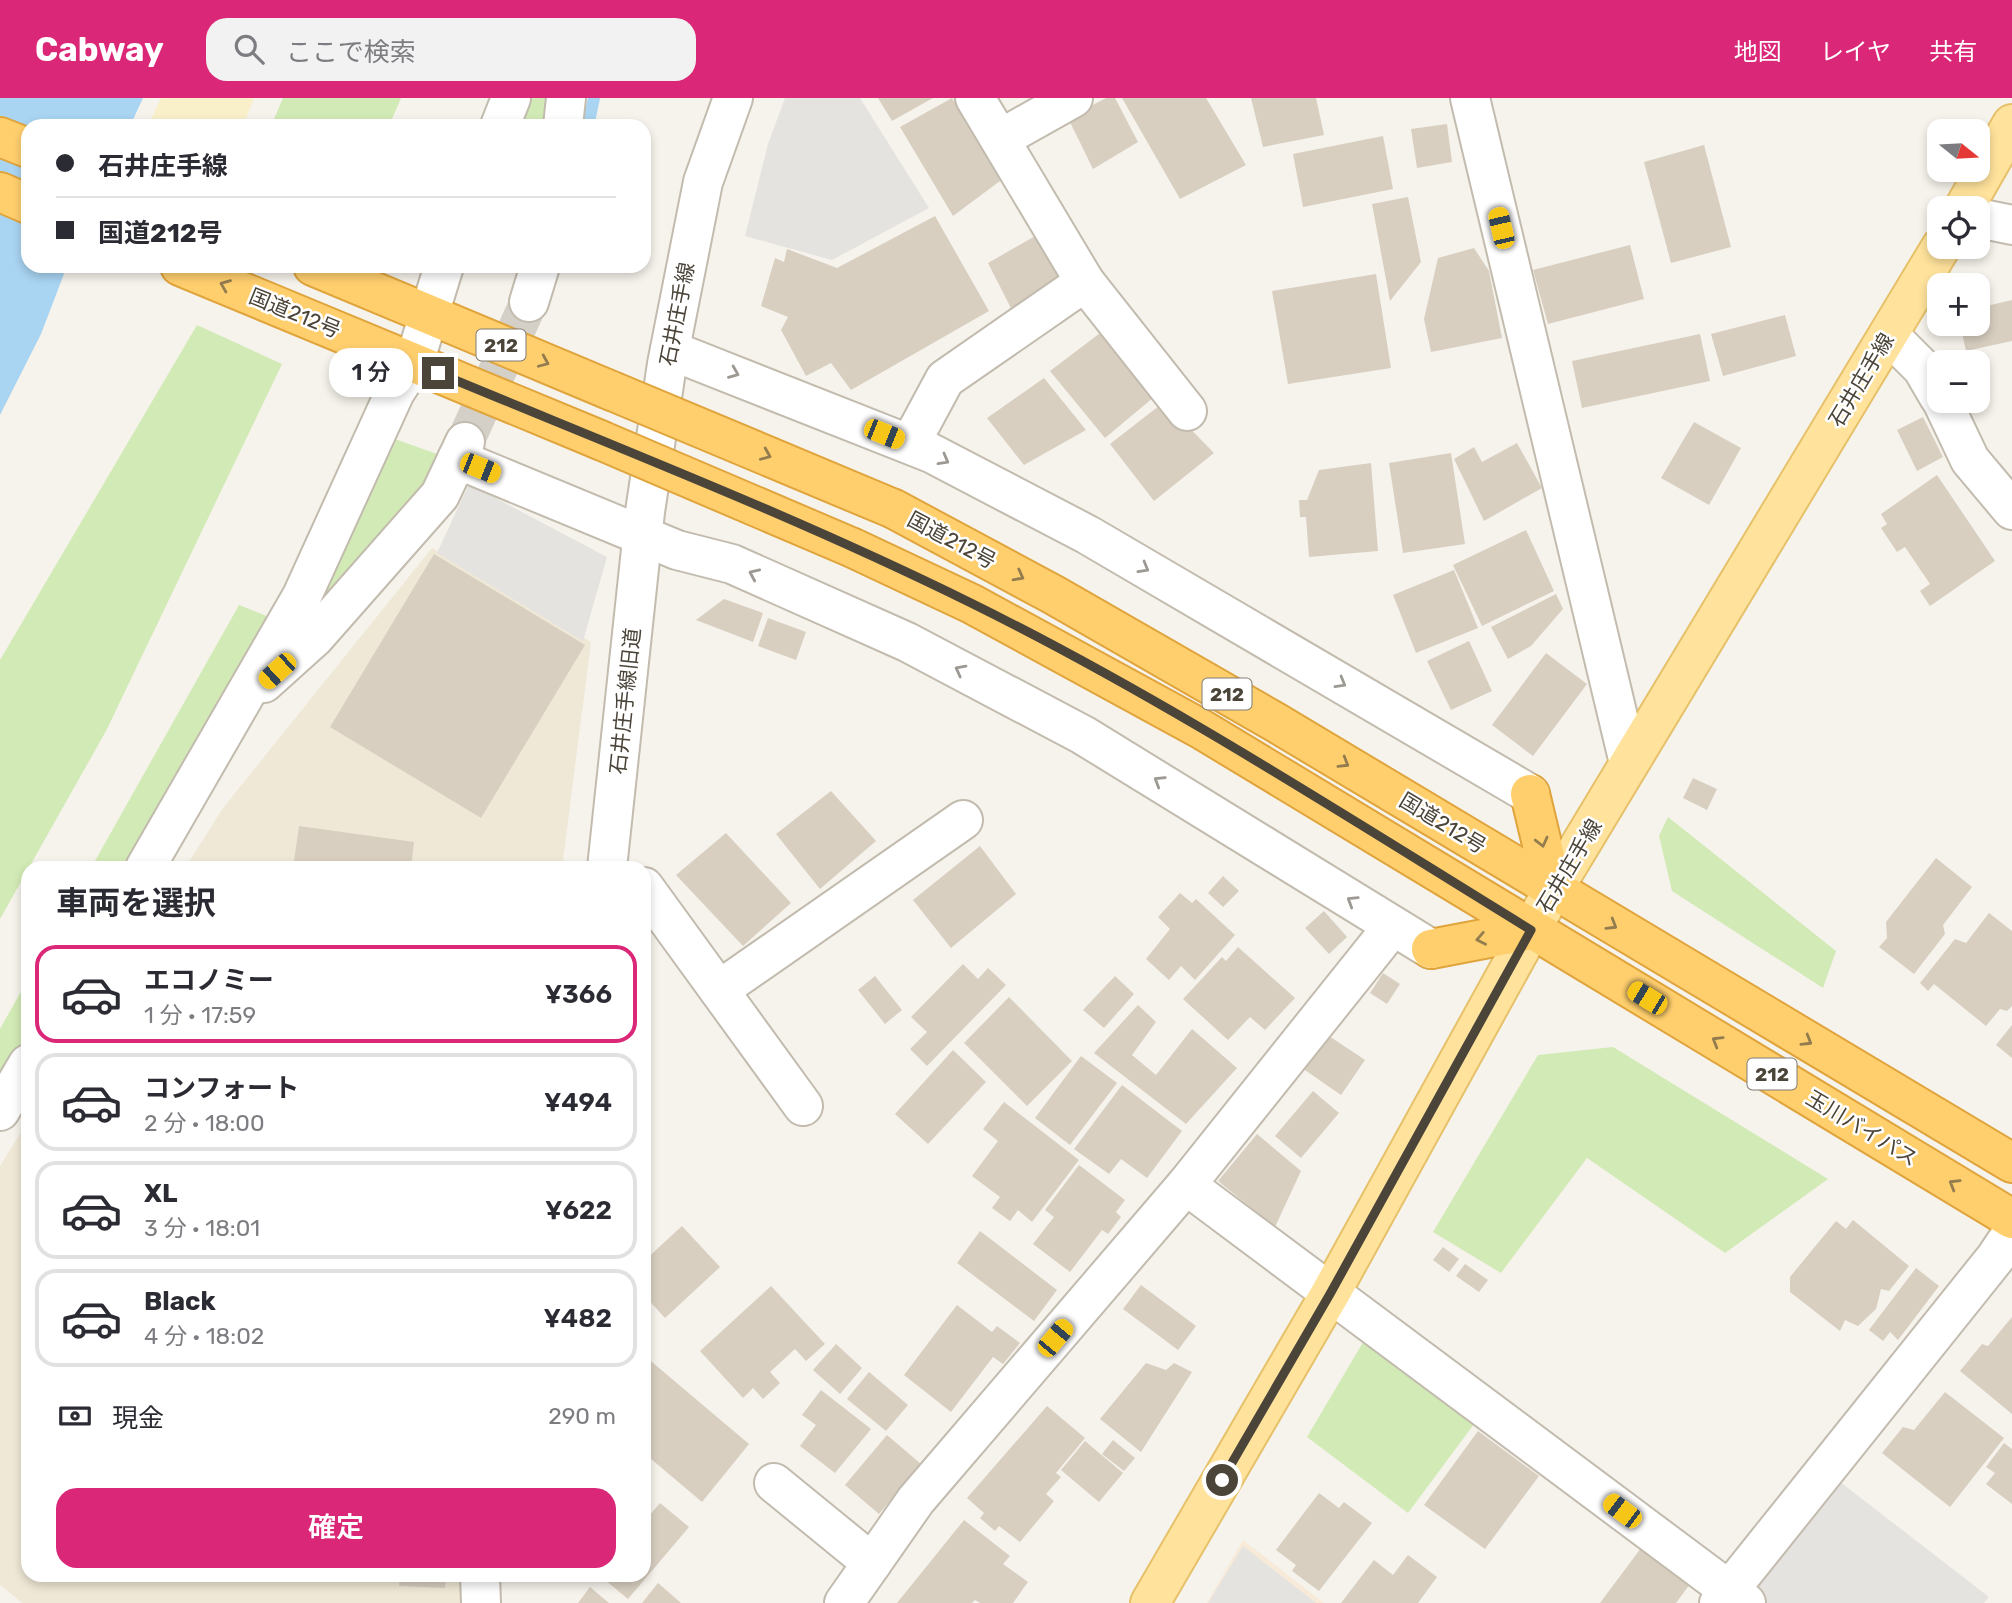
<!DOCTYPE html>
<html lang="ja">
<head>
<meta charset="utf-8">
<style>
	:root { --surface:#fff; --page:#f2f2f3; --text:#2b2b33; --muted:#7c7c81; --line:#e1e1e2; --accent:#db2777 }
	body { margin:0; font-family:Rubik,"Noto Sans JP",sans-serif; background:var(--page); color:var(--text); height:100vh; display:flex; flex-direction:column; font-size:26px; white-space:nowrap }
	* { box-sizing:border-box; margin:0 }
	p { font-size:23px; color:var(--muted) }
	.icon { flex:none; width:38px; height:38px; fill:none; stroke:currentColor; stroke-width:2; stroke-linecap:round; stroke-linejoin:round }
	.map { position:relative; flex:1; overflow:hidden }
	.drawer { position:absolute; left:21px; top:763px; width:630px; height:721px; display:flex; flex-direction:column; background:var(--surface); border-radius:21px; box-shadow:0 4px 10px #0003 }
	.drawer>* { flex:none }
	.hud { position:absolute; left:21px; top:21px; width:630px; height:154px; border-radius:21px; box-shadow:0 4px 10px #0003; display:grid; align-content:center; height:154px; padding:0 35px; background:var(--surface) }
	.needle { width:46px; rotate:108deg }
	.fabs { position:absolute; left:1927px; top:21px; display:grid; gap:14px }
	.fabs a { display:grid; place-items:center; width:63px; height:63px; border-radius:14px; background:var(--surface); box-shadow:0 4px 10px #0003; font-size:35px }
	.end { position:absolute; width:32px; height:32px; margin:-16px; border:9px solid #4b4439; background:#fff; box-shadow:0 0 0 4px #fff }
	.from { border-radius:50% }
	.bubble { position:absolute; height:49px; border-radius:21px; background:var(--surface); box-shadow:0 4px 10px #0003; font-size:23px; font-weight:600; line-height:49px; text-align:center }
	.car { position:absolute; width:21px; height:42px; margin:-21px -10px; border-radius:9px; box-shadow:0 0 5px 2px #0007; background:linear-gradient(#f5c518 24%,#345 0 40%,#f5c518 0 76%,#345 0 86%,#f5c518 0) }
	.hud b { display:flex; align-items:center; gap:24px; height:66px; font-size:26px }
	.hud b+b { border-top:2px solid var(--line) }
	.hud i { width:18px; height:18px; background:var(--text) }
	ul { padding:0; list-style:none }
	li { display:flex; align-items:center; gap:21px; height:98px; margin:0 14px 10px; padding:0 21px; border:4px solid var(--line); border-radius:21px }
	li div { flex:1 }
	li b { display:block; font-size:26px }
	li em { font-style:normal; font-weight:600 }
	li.selected { border-color:var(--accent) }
	li>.icon { width:63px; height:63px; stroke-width:1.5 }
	h2 { padding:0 35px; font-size:32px; line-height:84px }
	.pay { display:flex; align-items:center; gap:18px; height:77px; padding:0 35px; font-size:26px }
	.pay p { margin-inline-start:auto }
	.button { display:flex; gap:14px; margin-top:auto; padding:14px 35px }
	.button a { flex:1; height:80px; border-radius:21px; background:var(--accent); color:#fff; font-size:28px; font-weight:600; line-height:80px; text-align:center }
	header { display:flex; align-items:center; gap:42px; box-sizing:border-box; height:98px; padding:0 35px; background:var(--accent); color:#fff }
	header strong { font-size:33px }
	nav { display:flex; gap:38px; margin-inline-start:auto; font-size:24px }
	.search { width:490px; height:63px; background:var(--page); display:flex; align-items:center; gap:18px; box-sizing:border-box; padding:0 24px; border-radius:21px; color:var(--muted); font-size:26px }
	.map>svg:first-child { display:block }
	.commercial { fill:#f7ead8 }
	.education { fill:#efe8d6 }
	.green { fill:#d2eab5 }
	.sand { fill:#f9efc9 }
	.parking { fill:#e5e3e0 }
	.water { fill:#a9d4f2 }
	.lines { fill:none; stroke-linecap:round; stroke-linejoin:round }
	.stream { stroke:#a9d4f2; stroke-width:12 }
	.building { fill:#d8cfc1 }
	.minor-tunnel { stroke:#d4d0c8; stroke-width:38; stroke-dasharray:38 19; stroke-linecap:butt }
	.minor-casing { stroke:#c2bbae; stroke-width:42 }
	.major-casing { stroke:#e6c16a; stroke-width:42 }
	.highway-casing { stroke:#e0a43c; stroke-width:42 }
	.minor { stroke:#fff; stroke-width:38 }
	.major { stroke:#ffe39c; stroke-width:38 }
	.highway { stroke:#ffcf6e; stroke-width:38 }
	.highway-bridge-casing { stroke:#e0a43c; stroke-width:42; stroke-linecap:butt }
	.highway-bridge { stroke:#ffcf6e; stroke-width:38 }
	.oneway { stroke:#937c4e }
	.oneway2 { stroke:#9c9892 }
	.route { stroke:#4b4439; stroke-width:9 }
	.labels { text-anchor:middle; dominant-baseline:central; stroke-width:5; stroke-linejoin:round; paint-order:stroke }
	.shield { fill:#fff; stroke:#817c74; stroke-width:2 }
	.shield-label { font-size:19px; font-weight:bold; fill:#4b4439 }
	.street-label { font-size:21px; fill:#4b4439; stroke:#fff }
</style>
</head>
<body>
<header>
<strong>Cabway</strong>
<div class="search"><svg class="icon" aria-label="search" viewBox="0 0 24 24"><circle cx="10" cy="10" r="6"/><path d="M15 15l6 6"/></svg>ここで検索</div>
<nav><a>地図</a><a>レイヤ</a><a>共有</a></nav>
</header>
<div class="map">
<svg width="2012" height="1505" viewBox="0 0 2012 1505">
	<rect width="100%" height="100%" fill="#f6f3ec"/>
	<path class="commercial" d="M1243,1442l81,63h-117z"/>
	<g class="education">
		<path d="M432,450l159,94 -29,226h-377l38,-60z"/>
		<path d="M28,1023v454h446l2,28h-454l-22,-18v-419z"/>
	</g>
	<g class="green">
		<path d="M283,0h118l-12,28h-118z"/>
		<path d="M528,0h27l-4,28h-34z"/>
		<path d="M197,227l85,39 -176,367 -106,188v-259z"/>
		<path d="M389,339l51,18 -10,32 -135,143z"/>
		<path d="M239,507l30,12 -143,251h-35z"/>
		<path d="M1668,719l168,134 -13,37 -151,-97 -13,-55z"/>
		<path d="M28,881v61l-28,49v-60z"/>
		<path d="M1613,949l215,132 -103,74 -138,-95 -86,115 -68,-41 105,-177z"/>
		<path d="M1365,1241l115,77 -72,97 -101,-76z"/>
	</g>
	<path class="sand" d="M161,0h93l-11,28h-95z"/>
	<g class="parking">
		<path d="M785,0h75l69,110 -97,52 -87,-24 23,-92z"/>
		<path d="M469,386l138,73 -24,84 -146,-88z"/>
		<path d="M1835,1380l154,119 -5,6h-222l-16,-14z"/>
		<path d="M1243,1448l73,57h-108z"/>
	</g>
	<path class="water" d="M0,0h143l-13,28h-102v140h39l-26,68 -41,81z"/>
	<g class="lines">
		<path class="stream" d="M588,28l6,-28"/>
	</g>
	<g class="building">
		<path d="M878,0h55l-41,23z"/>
		<path d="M952,0l52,80 -51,38 -53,-89z"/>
		<path d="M1106,0h9l23,44 -45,27 -25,-51z"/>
		<path d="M1122,0h84l40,67 -66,34z"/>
		<path d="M1251,0h65l8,37 -61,12z"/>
		<path d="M1447,26l5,38 -35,6 -6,-39z"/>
		<path d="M1383,38l10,53 -90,18 -10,-53z"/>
		<path d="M1704,47l27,102 -60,16 -27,-101z"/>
		<path d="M1408,99l13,65 -31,39 -18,-97z"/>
		<path d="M935,118l54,95 -138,79 -20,-27 -25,13 -25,-46 7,-13 -27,-11 14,-48 9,4 3,-13 50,19z"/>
		<path d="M1037,137l33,47 -53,38 -29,-57z"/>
		<path d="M1630,147l14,54 -96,25 -15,-54z"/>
		<path d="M1474,150l15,23 13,67 -71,14 -7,-33 14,-61z"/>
		<path d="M1376,176l15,94 -103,16 -16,-93z"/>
		<path d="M2012,202v41l-46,10 -6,-27h18v-16z"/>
		<path d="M1785,217l11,41 -73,20 -12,-42z"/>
		<path d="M1112,226l48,68 -55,46 -55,-67z"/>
		<path d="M1700,236l10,47 -128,27 -10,-47z"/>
		<path d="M1044,280l42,52 -62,35 -37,-47z"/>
		<path d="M1164,304l50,51 -60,48 -44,-57z"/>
		<path d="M1923,319l20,40 -26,14 -20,-41z"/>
		<path d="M1694,324l47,26 -32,57 -48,-27z"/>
		<path d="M1517,345l25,45 -58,33 -30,-62 20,-12 8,15z"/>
		<path d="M1451,355l14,91 -62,9 -14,-90z"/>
		<path d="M1371,365l7,88 -69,6 -3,-40h-6l-1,-17h8l12,-30z"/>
		<path d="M1937,377l58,86 -65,45 -10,-15 10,-7 -25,-37 -8,5 -16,-24 6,-4 -6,-10z"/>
		<path d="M1526,432l28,61 -72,35 -29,-61z"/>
		<path d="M434,456l151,91 -104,173 -151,-91z"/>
		<path d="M1454,472l24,58 -62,25 -23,-58z"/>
		<path d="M1556,496l7,15 -32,37 -23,13 -17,-32z"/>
		<path d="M724,501l39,14 -10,29 -57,-22z"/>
		<path d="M768,520l38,14 -10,28 -38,-14z"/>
		<path d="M1469,543l23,50 -41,19 -24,-49z"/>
		<path d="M1546,555l41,31 -54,72 -41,-31z"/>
		<path d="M1693,680l24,11 -10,21 -24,-12z"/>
		<path d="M831,693l45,50 -56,48 -44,-55z"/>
		<path d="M299,728l115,16 -3,26h-118z"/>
		<path d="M726,735l65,70 -48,43 -67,-71z"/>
		<path d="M980,748l36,48 -65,54 -38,-48z"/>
		<path d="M1936,760l36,29 -29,38 2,9 -31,40 -35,-27 8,-9 -1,-16z"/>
		<path d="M1223,778l16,15 -16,16 -15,-14z"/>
		<path d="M1180,795l12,10 4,-4 39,36 -40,45 -14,-14 -12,14 -23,-21 24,-30 -12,-12z"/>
		<path d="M1324,813l23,26 -18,17 -24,-26z"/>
		<path d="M1989,815l23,18v75l-5,5 -7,-2 -14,17 -52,-42 -6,7 -8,-8 35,-44 11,4z"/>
		<path d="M1238,849l57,51 -30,32 -15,-13 -22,23 -45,-41 39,-42 4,4z"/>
		<path d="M963,866l15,15 10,-11 18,17 -79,81 -17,-17 17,-17 -16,-15z"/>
		<path d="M1383,875l17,11 -13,20 -17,-11z"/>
		<path d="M875,878l27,34 -17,14 -27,-34z"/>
		<path d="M1115,878l19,18 -30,34 -21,-18z"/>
		<path d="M1009,899l63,64 -45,45 -63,-63z"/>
		<path d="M1138,907l18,17 -24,33 24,20 36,-46 45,39 -51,56 -92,-71z"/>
		<path d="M2012,927v33l-16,-13z"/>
		<path d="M1326,936l39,26 -24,35 -39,-27z"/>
		<path d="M953,952l33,32 -58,62 -33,-30z"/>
		<path d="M1081,958l36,27 -47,62 -35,-27z"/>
		<path d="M1122,987l60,46 -35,47 -26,-19 -12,15 -35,-25z"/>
		<path d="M1313,993l26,22 -38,45 -26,-22z"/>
		<path d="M1004,1004l75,58 -47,62 -14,-12 -8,11 -18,-13 8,-11 -28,-21 26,-35 -15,-12z"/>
		<path d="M1257,1036l44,37 -26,56 -57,-46z"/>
		<path d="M1079,1067l46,35 -9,12 5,5 -13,17 -6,-4 -32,42 -37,-28 21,-27 -9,-7z"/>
		<path d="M1853,1122l56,46 -20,25 -8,-2 -5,20 -18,17 -13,-6 -5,11 -50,-39v-15l46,-56 10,8z"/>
		<path d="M682,1128l38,41 -55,51 -21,-23v-34z"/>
		<path d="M980,1133l77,59 -23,31 -77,-58z"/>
		<path d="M1443,1149l16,12 -10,13 -16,-12z"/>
		<path d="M1465,1166l23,16 -9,12 -23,-16z"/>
		<path d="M1916,1170l23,18 -41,54 -8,-8 -7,9 -14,-11z"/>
		<path d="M1141,1187l55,41 -18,24 -55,-41z"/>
		<path d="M771,1188l54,58 -19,17 -11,-12 -25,23 10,11 -17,16 -10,-11 -10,10 -43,-47z"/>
		<path d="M957,1207l35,27 5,-6 23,17 -17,21 -10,-7 -42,55 -47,-37z"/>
		<path d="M2012,1219v97l-52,-43 22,-27 6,2z"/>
		<path d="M836,1246l26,24 -22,26 -27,-24z"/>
		<path d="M646,1259l103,87 -47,58 -58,-49z"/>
		<path d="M1146,1265l20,7 8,-7 18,9 -51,80 -41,-33z"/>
		<path d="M869,1274l39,33 -22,26 -39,-32z"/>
		<path d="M821,1292l50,39 -36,44 -35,-27 16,-21 -14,-10z"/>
		<path d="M1945,1294l59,46 -54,69 -68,-54 21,-26 11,3z"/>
		<path d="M1047,1308l38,32 -29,35 5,4 -15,17 8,7 -34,41 -21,-16 -4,5 -15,-13 4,-5 -17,-15z"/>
		<path d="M1478,1333l61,45 -54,73 -61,-44z"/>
		<path d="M887,1337l34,29 -42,50 -34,-29z"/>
		<path d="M1113,1342l22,18 -11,13 -22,-17z"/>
		<path d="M1085,1343l38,32 -24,29 -38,-32z"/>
		<path d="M2004,1345l8,6v55l-26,-20 9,-11 -9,-6z"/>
		<path d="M1319,1395l20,15 5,-6 28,21 -53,68 -27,-20 4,-6 -20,-15z"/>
		<path d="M660,1405l29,24 -61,72 -29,-24h45v-53z"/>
		<path d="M964,1422l46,36 -7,8 25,18 -15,21h-33l-5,-3 -3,3h-75z"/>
		<path d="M1644,1446l49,36 -17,23h-76z"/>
		<path d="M1408,1457l29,22 -19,26h-77l33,-43 19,15z"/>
		<path d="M400,1477h46l-1,13 -46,-2z"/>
		<path d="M658,1485l23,20h-39z"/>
		<path d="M590,1489l19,16h-31z"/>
	</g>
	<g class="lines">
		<path class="minor-tunnel" d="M465,344l64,-140"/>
		<g class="minor-casing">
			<g id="minor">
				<path d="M975,0l110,184 102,129"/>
				<path d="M1470,0l159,665"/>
				<path d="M500,28l11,-28"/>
				<path d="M563,28l3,-28"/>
				<path d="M1000,41l73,-41"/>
				<path d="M1978,120l34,7"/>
				<path d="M529,204l11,-36"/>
				<path d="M1889,237l33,33 17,29"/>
				<path d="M670,252l261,103 157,82 442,259"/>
				<path d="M1942,303l28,59 42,50"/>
				<path d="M910,346l35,-65 140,-97"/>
				<path d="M457,361l220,91 55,14 175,78 176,93 348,214"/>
				<path d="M264,585l50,-45 126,-143 25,-53"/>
				<path d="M145,770l157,-272 93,-204 19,-29 30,-97"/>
				<path d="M607,770l38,-356 22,-148 36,-182 30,-84"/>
				<path d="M644,789l159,219"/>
				<path d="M719,892l244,-170"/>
				<path d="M0,1013l28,-47"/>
				<path d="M1186,1087l560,418"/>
				<path d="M774,1385l98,80"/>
				<path d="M480,1477l1,28"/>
				<path d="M844,1505l72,-103 270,-315 207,-259"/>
				<path d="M1719,1505l277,-346 16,-24"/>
			</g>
		</g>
		<g class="major-casing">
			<g id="major">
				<path d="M1964,110l48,-84"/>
				<path d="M1150,1505l180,-309 223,-404 388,-643"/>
			</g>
		</g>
		<g class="highway-casing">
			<g id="highway">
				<path d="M0,39l28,11"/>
				<path d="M0,94l28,12"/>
				<path d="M180,168l420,174"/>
				<path d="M313,168l299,125"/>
				<path d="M894,411l160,86 221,127 737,441"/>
				<path d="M853,450l119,56 229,125 811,490"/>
				<path d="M1530,696l23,96"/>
				<path d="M1431,851l100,-19"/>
			</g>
		</g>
		<use href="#minor" class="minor"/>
		<use href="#major" class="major"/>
		<use href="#highway" class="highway"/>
		<g class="highway-bridge-casing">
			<g id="highway-bridge">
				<path d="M612,293l282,118"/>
				<path d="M600,342l253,108"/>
			</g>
		</g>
		<use href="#highway-bridge" class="highway-bridge"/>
	</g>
	<defs><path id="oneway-chevron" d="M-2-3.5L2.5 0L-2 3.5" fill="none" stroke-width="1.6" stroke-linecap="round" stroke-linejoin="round" transform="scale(1.75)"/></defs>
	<g class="oneway">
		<use href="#oneway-chevron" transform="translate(225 187) rotate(-158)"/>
		<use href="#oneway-chevron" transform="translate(544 264) rotate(23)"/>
		<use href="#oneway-chevron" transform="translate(766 357) rotate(23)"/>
		<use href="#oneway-chevron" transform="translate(1019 478) rotate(28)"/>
		<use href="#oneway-chevron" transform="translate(1344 665) rotate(31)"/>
		<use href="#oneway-chevron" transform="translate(1542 744) rotate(76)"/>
		<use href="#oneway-chevron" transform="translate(1612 827) rotate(31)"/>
		<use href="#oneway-chevron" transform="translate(1481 841) rotate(169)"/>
		<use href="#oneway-chevron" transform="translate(1717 943) rotate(-149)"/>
		<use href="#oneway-chevron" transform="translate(1807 943) rotate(31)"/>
		<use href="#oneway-chevron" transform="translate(1954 1086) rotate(-149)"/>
	</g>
	<g class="oneway2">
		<use href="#oneway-chevron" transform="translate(734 275) rotate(22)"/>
		<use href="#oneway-chevron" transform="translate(944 362) rotate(29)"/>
		<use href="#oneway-chevron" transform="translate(1144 470) rotate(30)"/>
		<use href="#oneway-chevron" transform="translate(754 476) rotate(-156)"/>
		<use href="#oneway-chevron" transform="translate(960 572) rotate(-152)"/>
		<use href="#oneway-chevron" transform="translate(1341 585) rotate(30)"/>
		<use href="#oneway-chevron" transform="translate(1159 683) rotate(-148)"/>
		<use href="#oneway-chevron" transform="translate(1352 803) rotate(-148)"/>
	</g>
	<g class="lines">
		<path class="route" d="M438,275c178,74 359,144 533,230 193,95 376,214 560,327l-201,364 -108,186"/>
	</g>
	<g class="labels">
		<g class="shield">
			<rect x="476.5" y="231.5" width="49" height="31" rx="5"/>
			<rect x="1202.5" y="580.5" width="49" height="31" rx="5"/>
			<rect x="1747.5" y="960.5" width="49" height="31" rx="5"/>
		</g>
		<g class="shield-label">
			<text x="501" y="247">212</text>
			<text x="1227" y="596">212</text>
			<text x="1772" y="976">212</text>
		</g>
		<g class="street-label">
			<text transform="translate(295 215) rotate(22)">国道212号</text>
			<text transform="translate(677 216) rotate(-79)">石井庄手線</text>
			<text transform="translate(1861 282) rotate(-59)">石井庄手線</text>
			<text transform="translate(952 442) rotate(28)">国道212号</text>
			<text transform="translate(625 603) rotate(-84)">石井庄手線旧道</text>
			<text transform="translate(1443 725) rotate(31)">国道212号</text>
			<text transform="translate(1569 768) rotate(-59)">石井庄手線</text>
			<text transform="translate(1862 1030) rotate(31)">玉川バイパス</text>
		</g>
	</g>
</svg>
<div class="fabs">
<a><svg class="needle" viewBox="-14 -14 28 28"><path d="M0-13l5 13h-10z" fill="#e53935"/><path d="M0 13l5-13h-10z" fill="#7c7c81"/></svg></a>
<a><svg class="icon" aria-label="locate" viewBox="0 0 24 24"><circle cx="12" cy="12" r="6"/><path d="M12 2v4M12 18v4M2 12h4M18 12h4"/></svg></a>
<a>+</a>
<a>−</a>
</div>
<i class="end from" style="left:1222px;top:1382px"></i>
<i class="end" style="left:438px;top:275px"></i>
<div class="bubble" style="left:329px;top:250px;width:84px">1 分</div>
<i class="car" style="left:1501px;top:130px;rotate:347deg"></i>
<i class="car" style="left:884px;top:336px;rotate:112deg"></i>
<i class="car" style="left:480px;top:370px;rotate:112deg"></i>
<i class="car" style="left:277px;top:573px;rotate:228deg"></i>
<i class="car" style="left:1647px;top:900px;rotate:301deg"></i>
<i class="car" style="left:1055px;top:1240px;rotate:40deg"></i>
<i class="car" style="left:1622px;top:1413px;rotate:307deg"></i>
<div class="hud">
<b><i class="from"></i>石井庄手線</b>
<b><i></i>国道212号</b>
</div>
<section class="drawer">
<h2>車両を選択</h2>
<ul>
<li class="selected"><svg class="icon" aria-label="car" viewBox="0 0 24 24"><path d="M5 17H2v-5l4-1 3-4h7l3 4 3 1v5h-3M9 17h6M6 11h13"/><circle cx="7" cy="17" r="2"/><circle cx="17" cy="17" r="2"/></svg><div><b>エコノミー</b><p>1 分 · 17:59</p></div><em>¥366</em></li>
<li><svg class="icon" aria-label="car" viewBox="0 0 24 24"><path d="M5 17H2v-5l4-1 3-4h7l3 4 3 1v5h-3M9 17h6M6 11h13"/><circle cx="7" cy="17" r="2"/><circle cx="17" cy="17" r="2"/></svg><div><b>コンフォート</b><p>2 分 · 18:00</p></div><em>¥494</em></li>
<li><svg class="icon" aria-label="car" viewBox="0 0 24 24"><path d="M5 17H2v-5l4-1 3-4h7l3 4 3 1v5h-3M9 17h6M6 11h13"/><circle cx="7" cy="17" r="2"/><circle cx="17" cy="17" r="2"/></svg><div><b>XL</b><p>3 分 · 18:01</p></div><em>¥622</em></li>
<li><svg class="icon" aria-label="car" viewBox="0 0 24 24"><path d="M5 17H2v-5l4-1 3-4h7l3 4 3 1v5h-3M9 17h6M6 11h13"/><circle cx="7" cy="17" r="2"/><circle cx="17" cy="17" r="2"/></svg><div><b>Black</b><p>4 分 · 18:02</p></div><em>¥482</em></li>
</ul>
<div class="pay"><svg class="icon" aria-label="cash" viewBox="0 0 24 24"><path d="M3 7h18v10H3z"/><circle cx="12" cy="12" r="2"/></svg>現金<p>290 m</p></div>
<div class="button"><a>確定</a></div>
</section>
</div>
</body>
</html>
